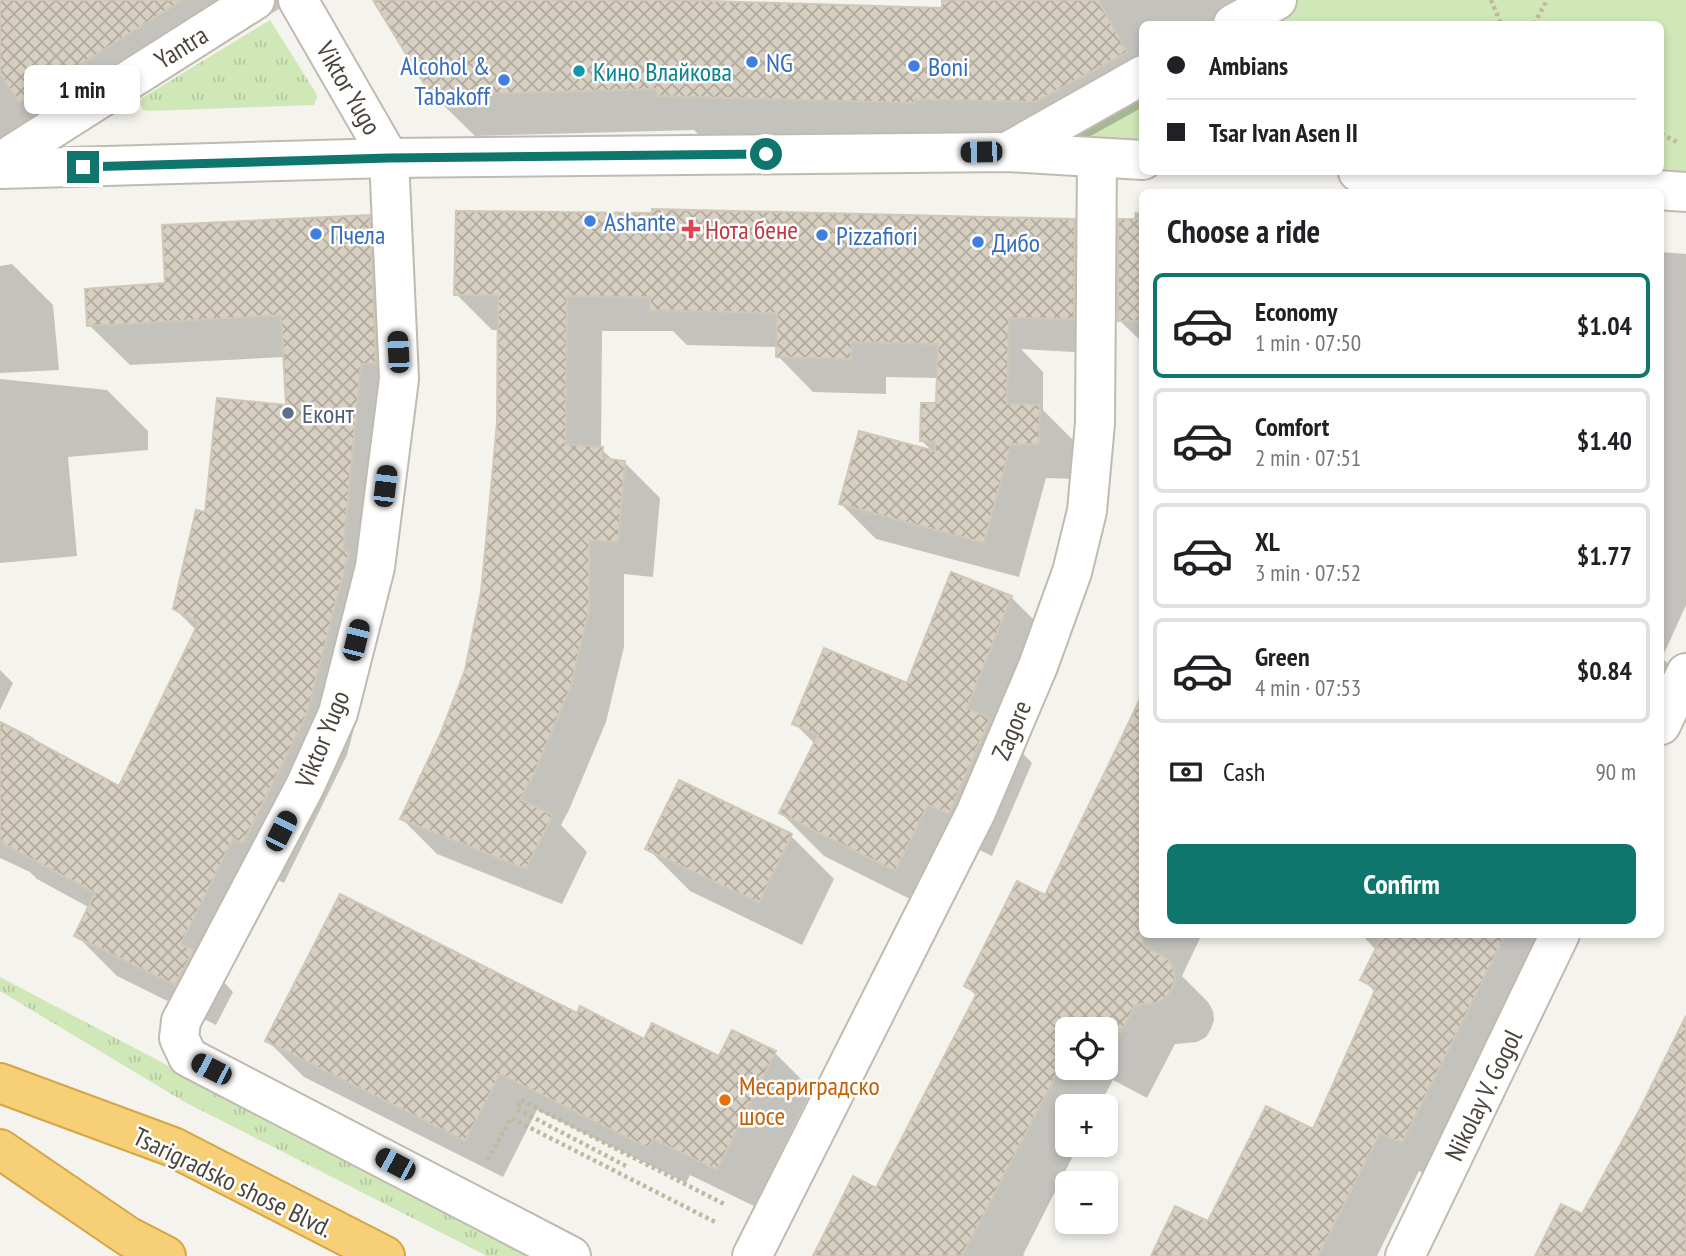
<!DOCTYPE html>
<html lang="en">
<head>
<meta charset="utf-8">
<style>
	:root { --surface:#fff; --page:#f2f2f2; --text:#202124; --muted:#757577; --line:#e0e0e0; --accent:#0f766e }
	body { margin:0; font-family:"PT Sans Narrow",sans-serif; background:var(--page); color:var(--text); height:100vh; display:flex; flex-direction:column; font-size:26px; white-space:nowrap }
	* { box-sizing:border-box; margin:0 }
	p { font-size:23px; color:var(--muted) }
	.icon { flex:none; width:38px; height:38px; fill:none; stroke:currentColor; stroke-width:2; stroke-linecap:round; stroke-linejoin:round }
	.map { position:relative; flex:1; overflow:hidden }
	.panel { position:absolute; left:1139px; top:189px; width:525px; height:749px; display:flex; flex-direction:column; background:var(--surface); border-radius:10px; box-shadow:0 4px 10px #0003 }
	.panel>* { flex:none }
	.hud { position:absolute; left:1139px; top:21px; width:525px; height:154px; border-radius:10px; box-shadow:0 4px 10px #0003; display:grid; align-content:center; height:154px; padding:0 28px; background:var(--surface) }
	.buttons { position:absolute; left:1055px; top:1017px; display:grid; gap:14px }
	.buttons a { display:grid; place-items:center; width:63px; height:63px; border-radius:10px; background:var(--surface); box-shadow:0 4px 10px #0003; font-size:35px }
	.end { position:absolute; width:32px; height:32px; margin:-16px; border:9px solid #0f766e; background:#fff; box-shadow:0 0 0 4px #fff }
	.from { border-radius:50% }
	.bubble { position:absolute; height:49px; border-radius:10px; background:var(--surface); box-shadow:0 4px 10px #0003; font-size:23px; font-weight:700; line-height:49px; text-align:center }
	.car { position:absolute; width:21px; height:42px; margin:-21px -10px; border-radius:9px; box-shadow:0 0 5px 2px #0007; background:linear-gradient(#222 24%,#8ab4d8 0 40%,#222 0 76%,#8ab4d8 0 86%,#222 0) }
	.hud b { display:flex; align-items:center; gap:24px; height:66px; font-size:26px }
	.hud b+b { border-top:2px solid var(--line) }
	.hud i { width:18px; height:18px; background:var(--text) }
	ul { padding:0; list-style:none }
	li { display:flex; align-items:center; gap:21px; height:105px; margin:0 14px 10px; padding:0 14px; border:4px solid var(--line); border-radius:10px }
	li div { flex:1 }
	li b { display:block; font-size:26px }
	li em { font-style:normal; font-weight:700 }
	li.active { border-color:var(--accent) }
	li>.icon { width:63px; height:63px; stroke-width:1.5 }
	h2 { padding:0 28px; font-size:32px; line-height:84px }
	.pay { display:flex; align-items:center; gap:18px; height:77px; padding:0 28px; font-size:26px }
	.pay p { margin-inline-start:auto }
	.primary-button { display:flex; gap:14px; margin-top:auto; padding:14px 28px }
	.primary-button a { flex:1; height:80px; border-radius:10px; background:var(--accent); color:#fff; font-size:28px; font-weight:700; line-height:80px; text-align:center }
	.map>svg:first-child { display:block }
	.grass { fill:url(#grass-tufts) }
	.green { fill:#d0e7b8 }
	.shadow { fill:#0003; fill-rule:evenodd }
	.building { fill:url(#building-cross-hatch); stroke:#d1c7b6; stroke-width:2 }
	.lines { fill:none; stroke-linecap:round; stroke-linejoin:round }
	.street-casing { stroke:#c1bbaf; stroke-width:42 }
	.highway-casing { stroke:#d6a546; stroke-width:42 }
	.path { stroke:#c2b7a1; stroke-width:4.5; stroke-dasharray:3.5 3.5; stroke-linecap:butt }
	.street { stroke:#fff; stroke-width:38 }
	.highway { stroke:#f6cf77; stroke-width:38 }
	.route { stroke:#0f766e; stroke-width:9 }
	.shop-dot { fill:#3f7fe0; stroke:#fff; stroke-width:2.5 }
	.culture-dot { fill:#0f9aa8; stroke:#fff; stroke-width:2.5 }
	.health-dot { fill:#e0444e; stroke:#fff; stroke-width:2.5 }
	.service-dot { fill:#5c6f8a; stroke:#fff; stroke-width:2.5 }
	.food-dot { fill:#e8710a; stroke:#fff; stroke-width:2.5 }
	.labels { text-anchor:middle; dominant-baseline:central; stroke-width:5; stroke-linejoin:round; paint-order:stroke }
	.street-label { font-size:26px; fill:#4a443a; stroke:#fff }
	.shop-label { font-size:26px; fill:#366cbe; stroke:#fff; text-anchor:start }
	.culture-label { font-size:26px; fill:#0d838f; stroke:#fff; text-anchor:start }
	.health-label { font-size:26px; fill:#be3a42; stroke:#fff; text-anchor:start }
	.service-label { font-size:26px; fill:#4e5e75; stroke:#fff; text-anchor:start }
	.food-label { font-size:26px; fill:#c56008; stroke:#fff; text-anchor:start }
</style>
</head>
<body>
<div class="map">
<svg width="1686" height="1256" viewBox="0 0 1686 1256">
	<defs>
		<pattern id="grass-tufts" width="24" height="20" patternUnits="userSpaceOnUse" patternTransform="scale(1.75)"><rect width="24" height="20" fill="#d0e7b8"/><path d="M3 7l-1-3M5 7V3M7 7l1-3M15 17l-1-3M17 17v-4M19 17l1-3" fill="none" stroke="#b4c79f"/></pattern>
		<pattern id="building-cross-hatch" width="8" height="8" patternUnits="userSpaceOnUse" patternTransform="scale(1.75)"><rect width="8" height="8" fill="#d7cfc2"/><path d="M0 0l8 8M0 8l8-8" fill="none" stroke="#b0aa9f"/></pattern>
	</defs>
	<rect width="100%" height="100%" fill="#f5f3ed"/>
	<g class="grass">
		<path d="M270,20l46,73 1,5 -3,7 -165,6 -6,-1 -3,-6 2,-6z"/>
		<path d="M0,977l463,244 69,35h-45l-304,-155 -183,-110z"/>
	</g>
	<g class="green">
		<path d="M1277,0h409v192l-25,-20v-148h-428z"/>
		<path d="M1143,75v85l-136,-8z"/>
	</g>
	<g class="shadow">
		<path d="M0,0h293l-230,145 -63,4z"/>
		<path d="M375,0h307l-3,2 265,7v-9h306l-44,24h-63v83l-65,36 -377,-6 -7,-7 -219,6 -43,-42z"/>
		<path d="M1135,212l8,1v130l-24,-23z"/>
		<path d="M369,217l41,40 6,147h-15l-18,183 6,7 -42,161 -63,128 -10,-5 -51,103 10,11 -17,33 -99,-49 -41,-41 14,-27 -53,-29 -7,-7 -30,-14v-137l32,16 10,9 77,42 78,-157 -22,-22 32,-95 81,-107 -3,-50 -155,8 -41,-40 78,-41z"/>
		<path d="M1074,220l35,36v98l-88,-5 22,23v38l32,32 -1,37 -28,-1 -27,99 -143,-38 -35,-35 93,-51 -12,-12 16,-36 1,-27 -53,-1v17l-73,-2 -35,-36v-9l-91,-2 -14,-14h-71l-1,118 13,12 10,1 36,36 -7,79 -29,-3v73l-18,75 -37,88 -8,15 26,27 -25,52 -125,-50 -35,-35 40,-83 25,-65 14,-72 18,-176v-93h-7l-36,-36z"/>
		<path d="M1661,252l25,2v351l-24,53 24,24 -25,57z"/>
		<path d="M12,264l41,41 6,65 -59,3v-107z"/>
		<path d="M0,379l107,11 41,41v19l-80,7 9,99 -77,7z"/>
		<path d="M1011,597l43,43 -41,103 19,20 -40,93 -21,-10 -33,67 -114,-57 -43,-43 34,-69 -21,-21 114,-38z"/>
		<path d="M0,670l13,13 -13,27z"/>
		<path d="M1143,690v244h59l-20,42 26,26 5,9 1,9 -3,9 -5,8 -9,5 -22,2 -28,54 -34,-18 -14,26h-31v38h11l-56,111 2,1h-210l62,-66 100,-193 -11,-12 80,-87 77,-160 -2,-1zM1068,1029h38v39h-38z"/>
		<path d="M679,782l112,54 43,43 -32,66 -112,-54 -43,-43z"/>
		<path d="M1361,934h204l-124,247 -22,-10 -42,85h-224l56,-32 105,-93 62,-138 -14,-14 15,-28z"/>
		<path d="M577,1015l68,26 75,18 55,-6 37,37 -58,116 -64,-31 -4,8 -149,-73 -34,67 -199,-100 -37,-37z"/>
	</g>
	<g class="building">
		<path d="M0,0h183l-164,103 -19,-30z"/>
		<path d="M373,0h304l265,8v-8h156l29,52 -91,50 -122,-3v4l-257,-7v-7l-226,6z"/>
		<path d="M652,209l423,10 -1,100 -65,-1 -2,86 33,1 -1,39h-28l-27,99 -145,-39 20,-73 76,20v-9l-15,-1 1,-38h15l2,-59 -86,-2 -1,17 -75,-2 1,-44 -127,-3v-13l-83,-1 -1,148 37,3 -1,11 23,3 -7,81 -29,-2v70l-18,76 -37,88 -14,25 33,16 -27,54 -126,-50 40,-84 25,-65 16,-78 6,-61 10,-108 1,-128h-44l2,-84 196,2z"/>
		<path d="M370,215l6,149h-15l-18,186 6,2 -42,162 -64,129 -10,-4 -52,105 13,6 -19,35 -101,-49 21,-43 -95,-51v-120l119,64 80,-164 -26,-13 23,-99 9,2 12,-114 69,7 -5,-90 -194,11 -2,-37 80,-6 -3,-58z"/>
		<rect x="1118" y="219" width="25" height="102"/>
		<path d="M951,572l61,24 -45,112 23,10 -41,96 -21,-9 -33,66 -116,-58 39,-78 -26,-11 32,-76 83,35z"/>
		<path d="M1143,694v251l26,15 5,10 1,9 -3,10 -6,8 -9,6 -22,2 -28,54 -1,-30h-38v23l-106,204h-149l40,-80 23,12 101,-195 -13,-7 53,-105 28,14z"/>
		<path d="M679,780l113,54 -33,69 -114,-54z"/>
		<path d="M340,894l237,119 3,-7 64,33 8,-16 67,33 13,-26 44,21 -59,119 -64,-31 -5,9 -148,-74 -35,67 -200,-100z"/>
		<path d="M1383,934h123l-104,209 -22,-10 -62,123h-167l24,-50 33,15 58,-115 47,23 63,-141 -16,-8z"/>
		<path d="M1686,1016v240h-151l26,-52 21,10 58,-105z"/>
	</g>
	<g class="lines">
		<g class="street-casing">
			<g id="street">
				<path d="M298,0l91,158 10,221 -24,188 -37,146 -33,73 -124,235 -2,17 9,19 383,199"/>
				<path d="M1233,24l44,-24"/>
				<path d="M1007,152l136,-77"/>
				<path d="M0,162l255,-162"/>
				<path d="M0,169l389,-11 618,-6 136,8"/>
				<path d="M1358,172l145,7 183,13"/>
				<path d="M1661,725l25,-52"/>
				<path d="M752,1256l224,-444 62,-146 34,-94 15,-61 8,-88 2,-265"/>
				<path d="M1405,1256l155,-322"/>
			</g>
		</g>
		<g class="highway-casing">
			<g id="highway">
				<path d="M0,1083l173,64 212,109"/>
				<path d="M0,1149l129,88 37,19"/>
			</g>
		</g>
		<g class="path">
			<path d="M1491,0l10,24"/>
			<path d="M1534,24l13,-24"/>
			<path d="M1661,134l18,9"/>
			<path d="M488,1160l23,-42 206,105"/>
			<path d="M626,1166l-109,-57 4,-9 205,105"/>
		</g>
		<use href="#street" class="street"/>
		<use href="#highway" class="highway"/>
	</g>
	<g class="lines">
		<path class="route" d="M83,167l306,-9 377,-4"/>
	</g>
	<g class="shop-dot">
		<circle cx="752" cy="62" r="7"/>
		<circle cx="914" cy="66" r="7"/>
		<circle cx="504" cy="80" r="7"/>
		<circle cx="590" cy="221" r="7"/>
		<circle cx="316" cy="234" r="7"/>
		<circle cx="822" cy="235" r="7"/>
		<circle cx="978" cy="242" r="7"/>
	</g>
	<circle class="culture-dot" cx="579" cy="71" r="7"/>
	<path class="health-dot" d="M687.5 218.5h7v7h7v7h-7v7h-7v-7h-7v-7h7z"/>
	<circle class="service-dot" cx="288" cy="413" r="7"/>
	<circle class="food-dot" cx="725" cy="1100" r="7"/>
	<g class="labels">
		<g class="street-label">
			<text transform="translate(181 47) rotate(-32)">Yantra</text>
			<text transform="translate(349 88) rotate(60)">Viktor Yugo</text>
			<text transform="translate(1011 730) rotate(-67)">Zagore</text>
			<text transform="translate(322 739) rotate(-68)">Viktor Yugo</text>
			<text transform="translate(1483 1095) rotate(-64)">Nikolay V. Gogol</text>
			<text transform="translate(233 1182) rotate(26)">Tsarigradsko shose Blvd.</text>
		</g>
		<g class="shop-label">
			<text x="766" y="62">NG</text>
			<text x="490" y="65" text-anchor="end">Alcohol &amp;<tspan x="490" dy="30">Tabakoff</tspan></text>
			<text x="928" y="66">Boni</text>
			<text x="604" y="221">Ashante</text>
			<text x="330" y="234">Пчела</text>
			<text x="836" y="235">Pizzafiori</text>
			<text x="992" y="242">Дибо</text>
		</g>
		<g class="culture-label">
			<text x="593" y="71">Кино Влайкова</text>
		</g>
		<g class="health-label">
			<text x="705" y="229">Нота бене</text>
		</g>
		<g class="service-label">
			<text x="302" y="413">Еконт</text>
		</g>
		<g class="food-label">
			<text x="739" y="1085">Месариградско<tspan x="739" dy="30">шосе</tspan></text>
		</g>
	</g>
</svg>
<div class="buttons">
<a><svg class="icon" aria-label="locate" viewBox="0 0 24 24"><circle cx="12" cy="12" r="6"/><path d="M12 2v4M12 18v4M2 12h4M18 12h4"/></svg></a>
<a>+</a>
<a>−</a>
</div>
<i class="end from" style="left:766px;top:154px"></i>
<i class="end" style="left:83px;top:167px"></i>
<div class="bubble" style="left:24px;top:65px;width:116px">1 min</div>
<i class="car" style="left:981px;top:152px;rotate:269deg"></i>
<i class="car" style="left:398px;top:352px;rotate:357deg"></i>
<i class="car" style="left:385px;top:486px;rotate:7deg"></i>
<i class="car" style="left:356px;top:640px;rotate:14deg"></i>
<i class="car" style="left:281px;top:831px;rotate:27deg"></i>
<i class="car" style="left:211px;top:1069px;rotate:297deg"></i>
<i class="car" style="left:395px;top:1164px;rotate:298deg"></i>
<div class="hud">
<b><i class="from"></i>Ambians</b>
<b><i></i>Tsar Ivan Asen II</b>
</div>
<section class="panel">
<h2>Choose a ride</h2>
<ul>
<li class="active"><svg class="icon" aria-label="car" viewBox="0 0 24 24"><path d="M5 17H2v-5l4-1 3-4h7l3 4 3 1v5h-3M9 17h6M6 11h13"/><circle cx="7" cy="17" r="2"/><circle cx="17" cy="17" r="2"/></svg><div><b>Economy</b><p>1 min · 07:50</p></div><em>$1.04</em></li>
<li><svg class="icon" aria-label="car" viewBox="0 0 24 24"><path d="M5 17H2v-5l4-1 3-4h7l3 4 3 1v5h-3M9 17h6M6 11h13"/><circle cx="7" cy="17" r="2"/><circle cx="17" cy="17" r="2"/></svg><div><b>Comfort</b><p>2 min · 07:51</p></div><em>$1.40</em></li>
<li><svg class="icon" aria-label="car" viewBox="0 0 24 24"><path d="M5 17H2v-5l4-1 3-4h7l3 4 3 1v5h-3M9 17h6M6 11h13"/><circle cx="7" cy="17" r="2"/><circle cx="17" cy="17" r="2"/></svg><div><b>XL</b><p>3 min · 07:52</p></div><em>$1.77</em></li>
<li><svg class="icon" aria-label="car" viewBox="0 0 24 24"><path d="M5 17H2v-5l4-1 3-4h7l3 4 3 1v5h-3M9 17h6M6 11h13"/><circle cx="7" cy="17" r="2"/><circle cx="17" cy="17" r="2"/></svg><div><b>Green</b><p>4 min · 07:53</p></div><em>$0.84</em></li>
</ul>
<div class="pay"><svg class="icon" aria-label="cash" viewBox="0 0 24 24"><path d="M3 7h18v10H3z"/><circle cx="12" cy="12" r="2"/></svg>Cash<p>90 m</p></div>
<div class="primary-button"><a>Confirm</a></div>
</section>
</div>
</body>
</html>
